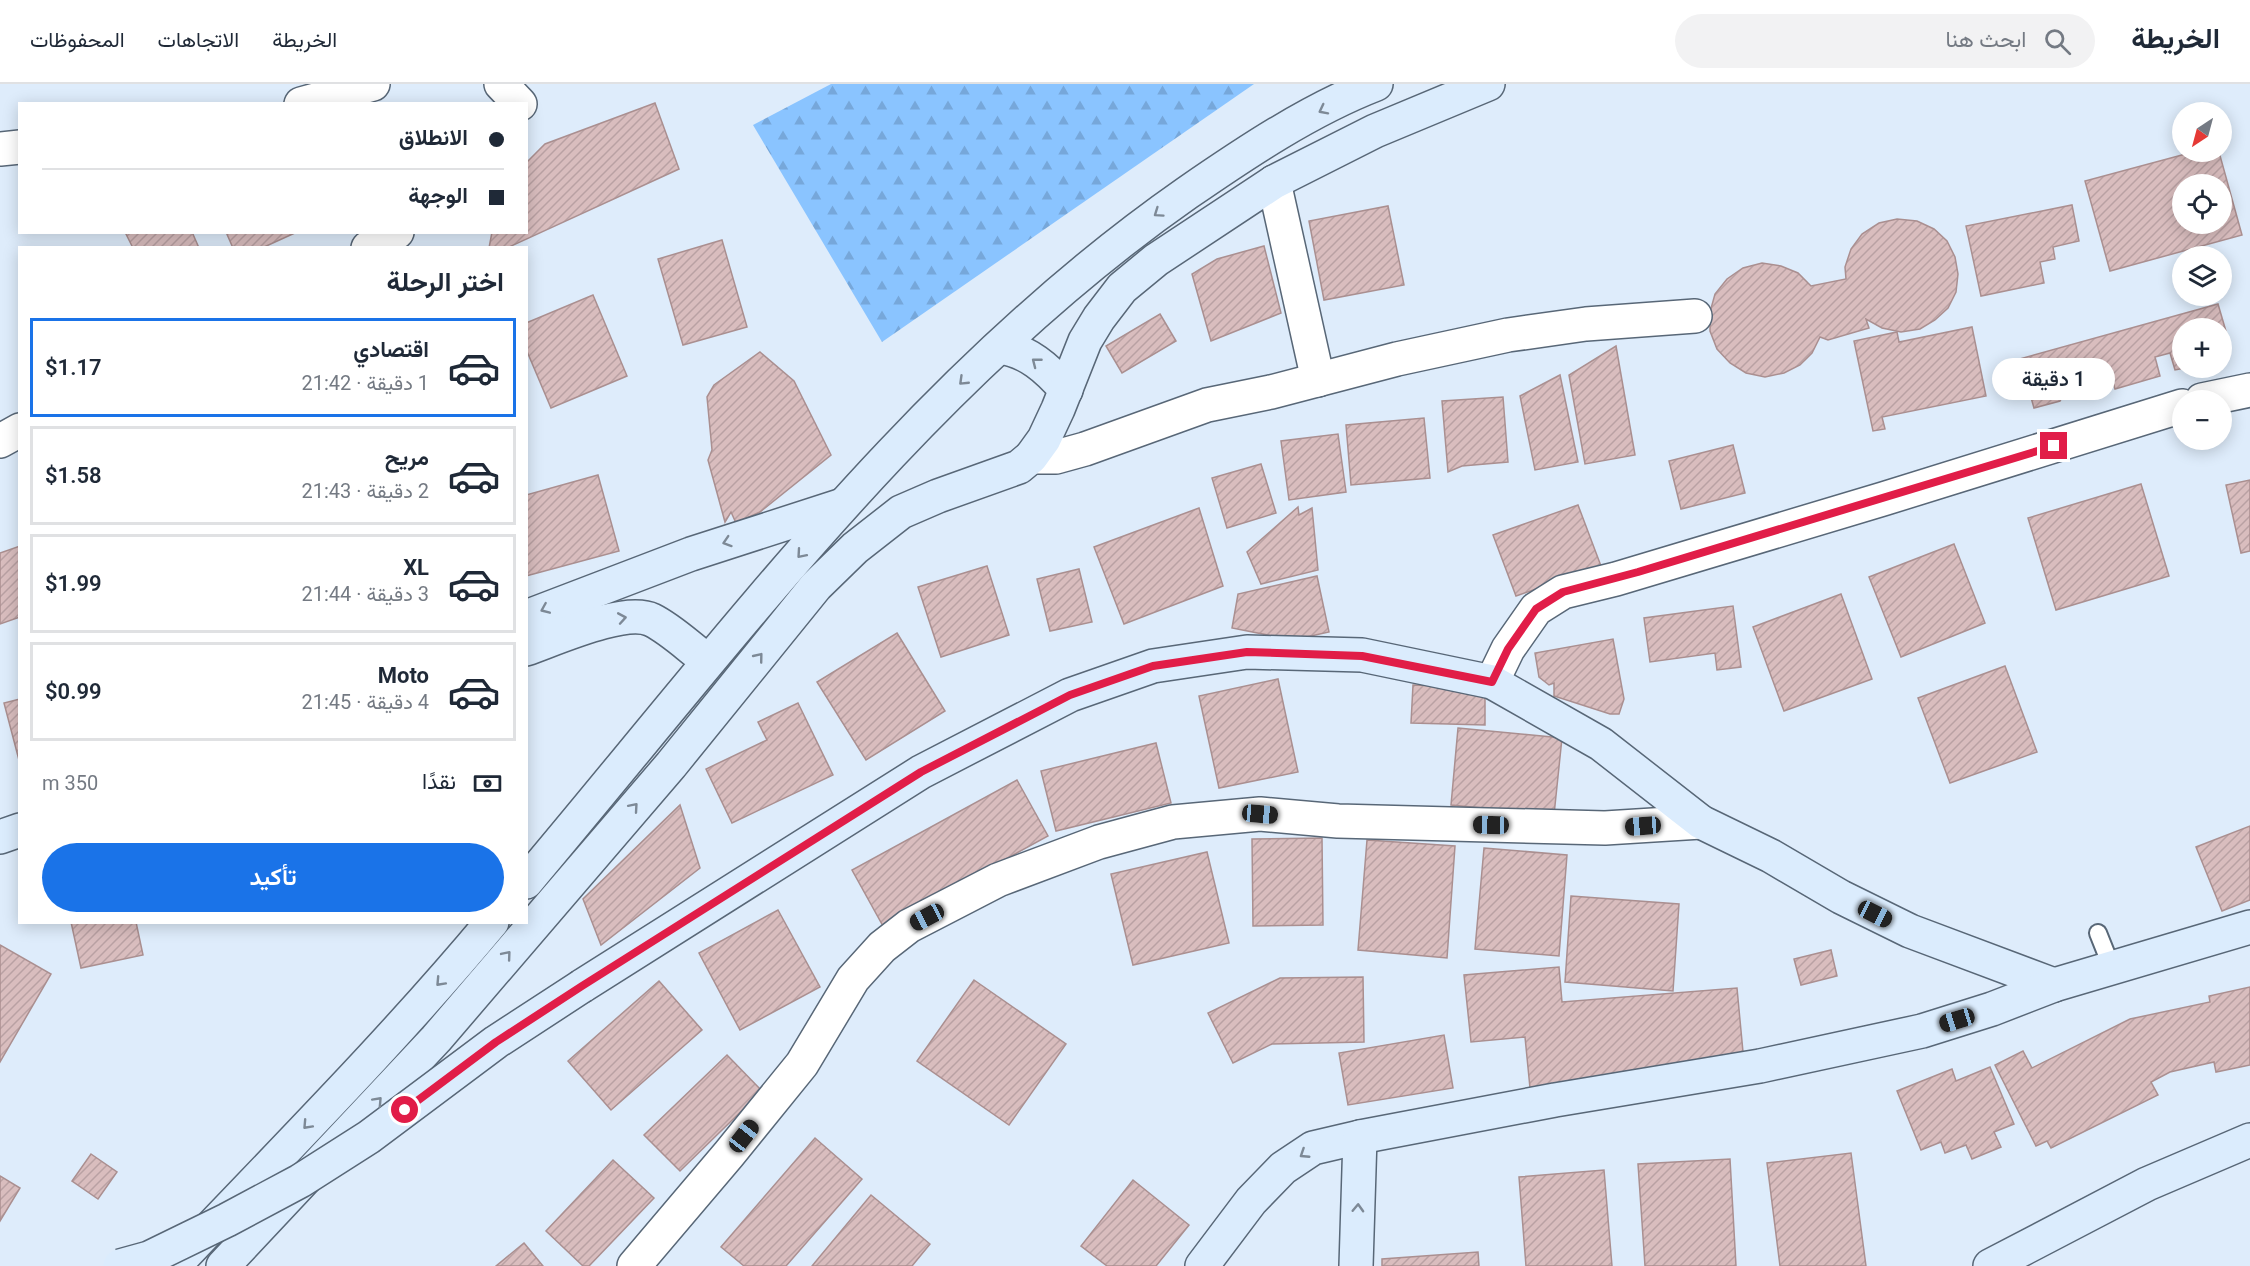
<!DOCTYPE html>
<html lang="ar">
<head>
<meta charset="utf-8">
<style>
	:root { --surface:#fff; --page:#f2f2f3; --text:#1f2937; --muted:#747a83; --line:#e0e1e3; --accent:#1a73e8 }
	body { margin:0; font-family:Roboto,Vazirmatn,sans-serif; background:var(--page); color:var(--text); direction:rtl; height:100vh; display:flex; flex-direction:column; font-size:22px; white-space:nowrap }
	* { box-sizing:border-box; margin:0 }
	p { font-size:20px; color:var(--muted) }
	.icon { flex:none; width:33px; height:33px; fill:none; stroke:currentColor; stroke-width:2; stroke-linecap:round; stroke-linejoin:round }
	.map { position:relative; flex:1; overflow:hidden; direction:ltr }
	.panel { position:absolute; left:18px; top:162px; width:510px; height:678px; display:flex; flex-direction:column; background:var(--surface); border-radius:0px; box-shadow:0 3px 15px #0003; direction:rtl }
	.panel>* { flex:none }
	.guide { position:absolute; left:18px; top:18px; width:510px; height:132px; border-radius:0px; box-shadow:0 3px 15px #0003; direction:rtl; display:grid; align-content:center; height:132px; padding:0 24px; background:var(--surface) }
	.needle { width:39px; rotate:216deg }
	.fabs { position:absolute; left:2172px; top:18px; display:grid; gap:12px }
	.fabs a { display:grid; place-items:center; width:60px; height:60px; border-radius:50%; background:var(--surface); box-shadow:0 3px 15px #0003; font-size:30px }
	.end { position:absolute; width:27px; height:27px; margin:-14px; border:8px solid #e11d48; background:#fff; box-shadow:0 0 0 3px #fff }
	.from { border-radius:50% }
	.bubble { position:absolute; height:42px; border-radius:21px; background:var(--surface); box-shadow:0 3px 15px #0003; font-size:20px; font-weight:600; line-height:42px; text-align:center; direction:rtl }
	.car { position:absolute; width:18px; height:36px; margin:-18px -9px; border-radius:8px; box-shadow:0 0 4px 2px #0007; background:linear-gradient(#222 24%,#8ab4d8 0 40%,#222 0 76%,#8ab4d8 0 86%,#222 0) }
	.guide b { display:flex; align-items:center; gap:21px; height:57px; font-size:22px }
	.guide b+b { border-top:2px solid var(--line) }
	.guide i { width:15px; height:15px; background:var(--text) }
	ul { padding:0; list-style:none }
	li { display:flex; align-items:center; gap:18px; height:99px; margin:0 12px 9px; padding:0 12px; border:3px solid var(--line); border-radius:0px }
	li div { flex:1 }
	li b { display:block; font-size:22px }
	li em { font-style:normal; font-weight:600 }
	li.active { border-color:var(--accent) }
	li>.icon { width:54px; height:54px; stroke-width:1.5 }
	h2 { padding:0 24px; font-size:27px; line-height:72px }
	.pay { display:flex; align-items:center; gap:15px; height:66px; padding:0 24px; font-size:22px }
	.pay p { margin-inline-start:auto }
	.primary-button { display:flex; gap:12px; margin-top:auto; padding:12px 24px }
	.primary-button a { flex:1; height:69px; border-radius:36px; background:var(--accent); color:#fff; font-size:24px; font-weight:600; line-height:69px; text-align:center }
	header { display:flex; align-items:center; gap:36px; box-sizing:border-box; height:84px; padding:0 30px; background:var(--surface); border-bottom:2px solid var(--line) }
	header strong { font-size:28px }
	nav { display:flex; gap:33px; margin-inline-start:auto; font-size:21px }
	.search { width:420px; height:54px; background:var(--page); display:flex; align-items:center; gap:15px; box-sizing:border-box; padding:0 21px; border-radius:33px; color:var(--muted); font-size:22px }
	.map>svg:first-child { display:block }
	.forest { fill:url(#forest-firs) }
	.building { fill:url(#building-hatch); stroke:#aa8f90; stroke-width:1.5; fill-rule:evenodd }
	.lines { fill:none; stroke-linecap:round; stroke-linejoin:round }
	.lane-casing { stroke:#586777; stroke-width:20 }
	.street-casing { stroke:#586777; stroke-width:36 }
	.secondary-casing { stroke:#586777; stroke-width:36 }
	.lane { stroke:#fff; stroke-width:16 }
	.street { stroke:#fff; stroke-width:33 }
	.secondary { stroke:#dbecfd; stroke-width:33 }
	.secondary-bridge-casing { stroke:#586777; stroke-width:36; stroke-linecap:butt }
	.secondary-bridge { stroke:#dbecfd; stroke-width:33 }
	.oneway { stroke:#7d8996 }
	.route { stroke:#e11d48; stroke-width:8 }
</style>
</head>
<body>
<header>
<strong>الخريطة</strong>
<div class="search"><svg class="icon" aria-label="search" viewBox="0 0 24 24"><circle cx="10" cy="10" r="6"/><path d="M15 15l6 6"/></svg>ابحث هنا</div>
<nav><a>الخريطة</a><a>الاتجاهات</a><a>المحفوظات</a></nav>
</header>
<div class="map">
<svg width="2250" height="1182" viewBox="0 0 2250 1182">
	<defs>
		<pattern id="forest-firs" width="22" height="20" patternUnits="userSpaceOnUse" patternTransform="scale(1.5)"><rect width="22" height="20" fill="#8ac4ff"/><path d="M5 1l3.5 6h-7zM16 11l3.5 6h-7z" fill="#76a7da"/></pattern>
		<pattern id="building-hatch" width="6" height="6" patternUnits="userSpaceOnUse" patternTransform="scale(1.5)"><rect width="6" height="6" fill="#d9bdbe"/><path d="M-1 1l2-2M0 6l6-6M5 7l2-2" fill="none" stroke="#b9a1a3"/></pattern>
	</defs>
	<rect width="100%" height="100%" fill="#deecfb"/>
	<path class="forest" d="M831,0h423l-372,258 -129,-217z"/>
	<g class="building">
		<path d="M655,19l24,66 -172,79h-18l3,-16h34v-69l19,-19z"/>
		<path d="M2193,68h26l23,83 -132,36 -25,-90zM2182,100h40v40h-40z"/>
		<path d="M2072,121l7,36 -26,6 2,12 -15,3 4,21 -63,13 -15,-70z"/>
		<path d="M1388,122l16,79 -80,15 -15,-79z"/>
		<path d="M1897,135l20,2 17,8 13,12 8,16 3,17 -2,18 -8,16 -13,12 -15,9 -19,3 -19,-4 -16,-9 3,9 -41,12 -8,-3 -8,16 -12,12 -16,8 -19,4 -19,-4 -16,-10 -13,-14 -7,-18v-19l5,-18 12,-15 16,-11 19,-5 19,3 17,7 13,13 35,-7 -1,-12 6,-18 11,-15 17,-11z"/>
		<path d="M125,148h67l7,16h-66z"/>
		<path d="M226,148h71l-35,16h-29z"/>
		<path d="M722,156l25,87 -64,18 -25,-86z"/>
		<path d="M1264,162l17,67 -70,28 -19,-67 25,-15z"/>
		<path d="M593,211l34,81 -76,32 -25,-59v-26z"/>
		<path d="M2218,220l12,41 -8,2v-19h-40v40h3l-10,2 -5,-17 -15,4 5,19 -45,13 -2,-7 -15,4 -3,-12 -15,4 3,9 -18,5 -5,9 -26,7 -6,-21 -4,1 -8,-28z"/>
		<path d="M1160,230l16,27 -54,32 -16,-27z"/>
		<path d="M1972,243l14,69 -104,21 3,12 -12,2 -19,-90 43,-9 2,10z"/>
		<path d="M1616,262l19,109 -50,9 -16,-89z"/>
		<path d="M760,268l34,29 37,74 -71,57 -24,11 -5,-11 -6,10 -17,-62 4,-10 -5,-53 7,-12z"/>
		<path d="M1560,291l18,87 -43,8 -15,-74z"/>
		<path d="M1503,313l5,65 -46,4 -14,6 -6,-71z"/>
		<path d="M1424,334l6,60 -79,7 -5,-60z"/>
		<path d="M1338,350l8,58 -57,8 -8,-59z"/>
		<path d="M1733,361l12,48 -64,16 -12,-48z"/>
		<path d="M1261,380l15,49 -49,15 -15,-50z"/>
		<path d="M598,391l21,76 -93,25v-81z"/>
		<path d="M2250,396v71l-9,2 -15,-68z"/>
		<path d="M2141,400l28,92 -113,34 -28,-92z"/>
		<path d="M1578,421l23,61 -85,30 -23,-61z"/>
		<path d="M1298,423l1,8 13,-7 6,62 -57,14 -14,-32z"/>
		<path d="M1199,424l24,78 -99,38 -30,-77z"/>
		<path d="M1954,460l31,79 -84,34 -32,-80z"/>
		<path d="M20,462v71l-20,7v-71z"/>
		<path d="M987,482l22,69 -68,22 -23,-70z"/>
		<path d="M1079,485l13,53 -42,9 -13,-52z"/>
		<path d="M1317,492l12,56 -36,8 -61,-12 6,-34z"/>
		<path d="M1841,510l31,85 -88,32 -31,-84z"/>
		<path d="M1733,522l8,61 -24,3 -2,-17 -65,9 -6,-44z"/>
		<path d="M897,549l48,78 -79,49 -49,-78z"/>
		<path d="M1613,555l11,60 -5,15h-9l-56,-18v-13l-5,2 -10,-8 -4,-24z"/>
		<path d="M2005,582l32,86 -87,31 -32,-85z"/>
		<path d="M1278,595l20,93 -79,16 -20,-92z"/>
		<path d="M1413,601l72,2v38l-74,-2z"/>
		<path d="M20,615v65l-16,-61z"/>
		<path d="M798,619l35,72 -101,48 -26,-54 61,-29 -9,-18z"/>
		<path d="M1458,644l104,10 -8,77 -103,-10z"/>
		<path d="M1156,659l15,60 -115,28 -15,-60z"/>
		<path d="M1017,696l31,56 -165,90 -31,-56z"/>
		<path d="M680,721l20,63 -99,77 -18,-46z"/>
		<path d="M2250,742v74l-28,11 -26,-64z"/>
		<path d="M1322,754l1,87 -70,1 -1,-87z"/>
		<path d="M1367,756l88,6 -8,112 -89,-8z"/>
		<path d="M1484,764l83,7 -8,101 -84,-7z"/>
		<path d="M1207,768l22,91 -96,22 -22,-91z"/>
		<path d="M1571,812l108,8 -6,87 -108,-9z"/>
		<path d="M778,826l42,77 -80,43 -41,-77z"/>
		<path d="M71,838h65l7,33 -62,13z"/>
		<path d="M0,861l51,29 -51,88z"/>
		<path d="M1831,866l6,26 -36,9 -7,-26z"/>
		<path d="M1559,883l3,35 175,-14 6,64 -213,36 -5,-51 -54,5 -7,-67z"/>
		<path d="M1363,893l1,65 -92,2 -39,19 -25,-50 72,-35z"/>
		<path d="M974,896l92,64 -57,81 -92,-64z"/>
		<path d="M659,897l43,49 -91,80 -43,-49z"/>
		<path d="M2250,903v78l-34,7 -2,-10 -44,10 -19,10 7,13 -107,53 -4,-7 -11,5 -41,-81 28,-14 9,17 98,-49 80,-17 -1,-6z"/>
		<path d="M1444,951l9,53 -105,17 -9,-52z"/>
		<path d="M727,971l35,36 -82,80 -36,-36z"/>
		<path d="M1990,983l24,57 -20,8 7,15 -29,12 -6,-14 -21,8 -4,-11 -20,8 -24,-59 55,-22 4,12z"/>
		<path d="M815,1054l47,41 -76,87h-42l-23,-19z"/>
		<path d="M1851,1069l15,113h-86l-13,-103z"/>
		<path d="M91,1070l26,18 -19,27 -26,-18z"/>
		<path d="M1730,1075l6,107h-91l-7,-102z"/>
		<path d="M613,1076l41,38 -65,68h-6l-37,-35z"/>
		<path d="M1604,1086l8,96h-86l-7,-89z"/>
		<path d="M0,1092l20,12 -20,33z"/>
		<path d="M1133,1096l56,45 -33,41h-49l-26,-20z"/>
		<path d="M871,1111l59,49 -18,22h-100z"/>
		<path d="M524,1159l19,23h-47z"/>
		<path d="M1478,1168l1,14h-97v-7z"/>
	</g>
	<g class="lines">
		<g class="lane-casing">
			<path id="lane" d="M2098,849l14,35"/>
		</g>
		<g class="street-casing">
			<g id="street">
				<path d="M501,0l19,20"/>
				<path d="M301,20l72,-20"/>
				<path d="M0,65l20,-2"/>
				<path d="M1274,98l44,198"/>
				<path d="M368,164l29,-16"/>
				<path d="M2202,316l48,-10"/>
				<path d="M0,357l20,-11"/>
				<path d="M1031,373h25l29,-8 122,-44 64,-13 126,-33 111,-24 78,-11 109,-8"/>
				<path d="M1492,598l16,-33 28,-40 27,-17 53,-13 267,-80 299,-93"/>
				<path d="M634,1182l95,-112 73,-90 51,-85 29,-32 27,-21 89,-46 101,-38 74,-20 87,-8 78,7 267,7 96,-6"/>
			</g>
		</g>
		<g class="secondary-casing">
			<g id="secondary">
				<path d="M999,263c28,3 49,22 67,43"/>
				<path d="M526,533l165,-63 152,-49"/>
				<path d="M526,565c29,-10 99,-42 126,-29 20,10 38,28 56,41"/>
				<path d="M0,753l20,-7"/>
				<path d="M526,798c205,-243 397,-505 661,-689 58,-40 122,-83 189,-109"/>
				<path d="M582,902l339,-214 149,-77 83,-29 94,-14 115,3 130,27 109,62 100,78 70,34 70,41 69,34 144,54"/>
				<path d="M174,1182c107,-113 218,-224 318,-344"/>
				<path d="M223,1182l213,-227 235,-274 145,-179 39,-38 46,-36 37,-16 81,-29 12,-10 13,-18 14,-30 27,-68 14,-23 23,-30 34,-28 118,-78 101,-51 113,-47"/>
				<path d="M1202,1182l49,-65 32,-33 30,-20 47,-11 195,-37 205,-34 162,-35 70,-22 62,-24 196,-58"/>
				<path d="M1356,1182l4,-129"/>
				<path d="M1990,1182l157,-82 103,-44"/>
			</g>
		</g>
		<use href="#lane" class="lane"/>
		<use href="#street" class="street"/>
		<use href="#secondary" class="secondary"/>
		<g class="secondary-bridge-casing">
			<path id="secondary-bridge" d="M120,1182l29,-8 78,-38 73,-39 69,-44 127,-95 86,-56"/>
		</g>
		<use href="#secondary-bridge" class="secondary-bridge"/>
	</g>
	<defs><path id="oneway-chevron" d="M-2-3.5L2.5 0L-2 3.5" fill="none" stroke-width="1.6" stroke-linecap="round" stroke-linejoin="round" transform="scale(1.5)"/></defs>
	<g class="oneway">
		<use href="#oneway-chevron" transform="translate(1323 26) rotate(153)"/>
		<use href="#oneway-chevron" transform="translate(1158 129) rotate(145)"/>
		<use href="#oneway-chevron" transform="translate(1036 278) rotate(-142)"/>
		<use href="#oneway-chevron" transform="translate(963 297) rotate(136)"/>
		<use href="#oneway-chevron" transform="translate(727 458) rotate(162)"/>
		<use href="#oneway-chevron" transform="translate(801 470) rotate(131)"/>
		<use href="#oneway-chevron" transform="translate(545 525) rotate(157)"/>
		<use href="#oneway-chevron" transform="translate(622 534) rotate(-10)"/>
		<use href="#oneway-chevron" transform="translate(759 573) rotate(-51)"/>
		<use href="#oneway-chevron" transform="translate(634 723) rotate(-49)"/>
		<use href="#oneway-chevron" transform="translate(507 871) rotate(-50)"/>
		<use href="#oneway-chevron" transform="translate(440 898) rotate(133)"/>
		<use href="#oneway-chevron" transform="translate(378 1017) rotate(-47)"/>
		<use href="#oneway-chevron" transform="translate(307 1041) rotate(133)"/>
		<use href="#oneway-chevron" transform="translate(1304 1070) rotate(147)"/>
		<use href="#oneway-chevron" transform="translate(1358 1124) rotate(-88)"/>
	</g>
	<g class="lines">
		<path class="route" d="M405,1026l91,-68 86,-56 339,-214 149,-77 83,-29 94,-14 115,4 130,26 16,-33 28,-40 27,-17 75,-20 416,-126"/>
	</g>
</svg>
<div class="fabs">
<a><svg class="needle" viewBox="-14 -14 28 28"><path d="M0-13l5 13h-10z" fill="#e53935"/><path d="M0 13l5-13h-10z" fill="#747a83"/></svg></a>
<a><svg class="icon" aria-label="locate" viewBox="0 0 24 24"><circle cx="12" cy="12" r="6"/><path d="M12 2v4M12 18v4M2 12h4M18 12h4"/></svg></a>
<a><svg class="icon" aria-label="layers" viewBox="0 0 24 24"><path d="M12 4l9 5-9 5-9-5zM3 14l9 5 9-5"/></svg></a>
<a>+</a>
<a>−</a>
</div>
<i class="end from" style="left:405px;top:1026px"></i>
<i class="end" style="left:2054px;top:362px"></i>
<div class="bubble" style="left:1992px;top:274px;width:123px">1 دقيقة</div>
<i class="car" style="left:1260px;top:730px;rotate:95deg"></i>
<i class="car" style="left:1491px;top:741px;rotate:271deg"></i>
<i class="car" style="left:1643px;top:742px;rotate:266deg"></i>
<i class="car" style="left:1875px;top:830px;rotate:117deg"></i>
<i class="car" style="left:927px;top:833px;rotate:242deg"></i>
<i class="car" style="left:1957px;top:936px;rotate:253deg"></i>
<i class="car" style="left:744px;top:1052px;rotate:38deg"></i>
<div class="guide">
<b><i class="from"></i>الانطلاق</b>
<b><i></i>الوجهة</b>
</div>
<section class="panel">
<h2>اختر الرحلة</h2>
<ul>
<li class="active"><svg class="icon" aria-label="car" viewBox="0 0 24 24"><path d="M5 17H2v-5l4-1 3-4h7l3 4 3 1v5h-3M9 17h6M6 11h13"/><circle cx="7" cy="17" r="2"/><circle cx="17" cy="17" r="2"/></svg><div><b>اقتصادي</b><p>1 دقيقة · 21:42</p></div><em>$1.17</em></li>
<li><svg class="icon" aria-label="car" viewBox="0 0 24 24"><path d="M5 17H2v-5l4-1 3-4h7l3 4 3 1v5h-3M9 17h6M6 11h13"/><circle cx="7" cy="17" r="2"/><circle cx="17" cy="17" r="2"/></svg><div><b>مريح</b><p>2 دقيقة · 21:43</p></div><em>$1.58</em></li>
<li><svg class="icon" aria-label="car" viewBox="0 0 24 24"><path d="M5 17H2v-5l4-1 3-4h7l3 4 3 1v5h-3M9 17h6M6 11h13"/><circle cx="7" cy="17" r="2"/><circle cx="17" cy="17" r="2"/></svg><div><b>XL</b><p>3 دقيقة · 21:44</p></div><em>$1.99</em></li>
<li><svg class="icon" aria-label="car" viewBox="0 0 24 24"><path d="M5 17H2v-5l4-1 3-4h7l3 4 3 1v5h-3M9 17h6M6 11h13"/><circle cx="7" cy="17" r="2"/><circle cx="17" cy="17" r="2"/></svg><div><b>Moto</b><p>4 دقيقة · 21:45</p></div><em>$0.99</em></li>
</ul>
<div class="pay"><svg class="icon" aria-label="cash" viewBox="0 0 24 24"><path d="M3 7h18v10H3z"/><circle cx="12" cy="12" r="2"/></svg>نقدًا<p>350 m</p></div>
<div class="primary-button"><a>تأكيد</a></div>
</section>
</div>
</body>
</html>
